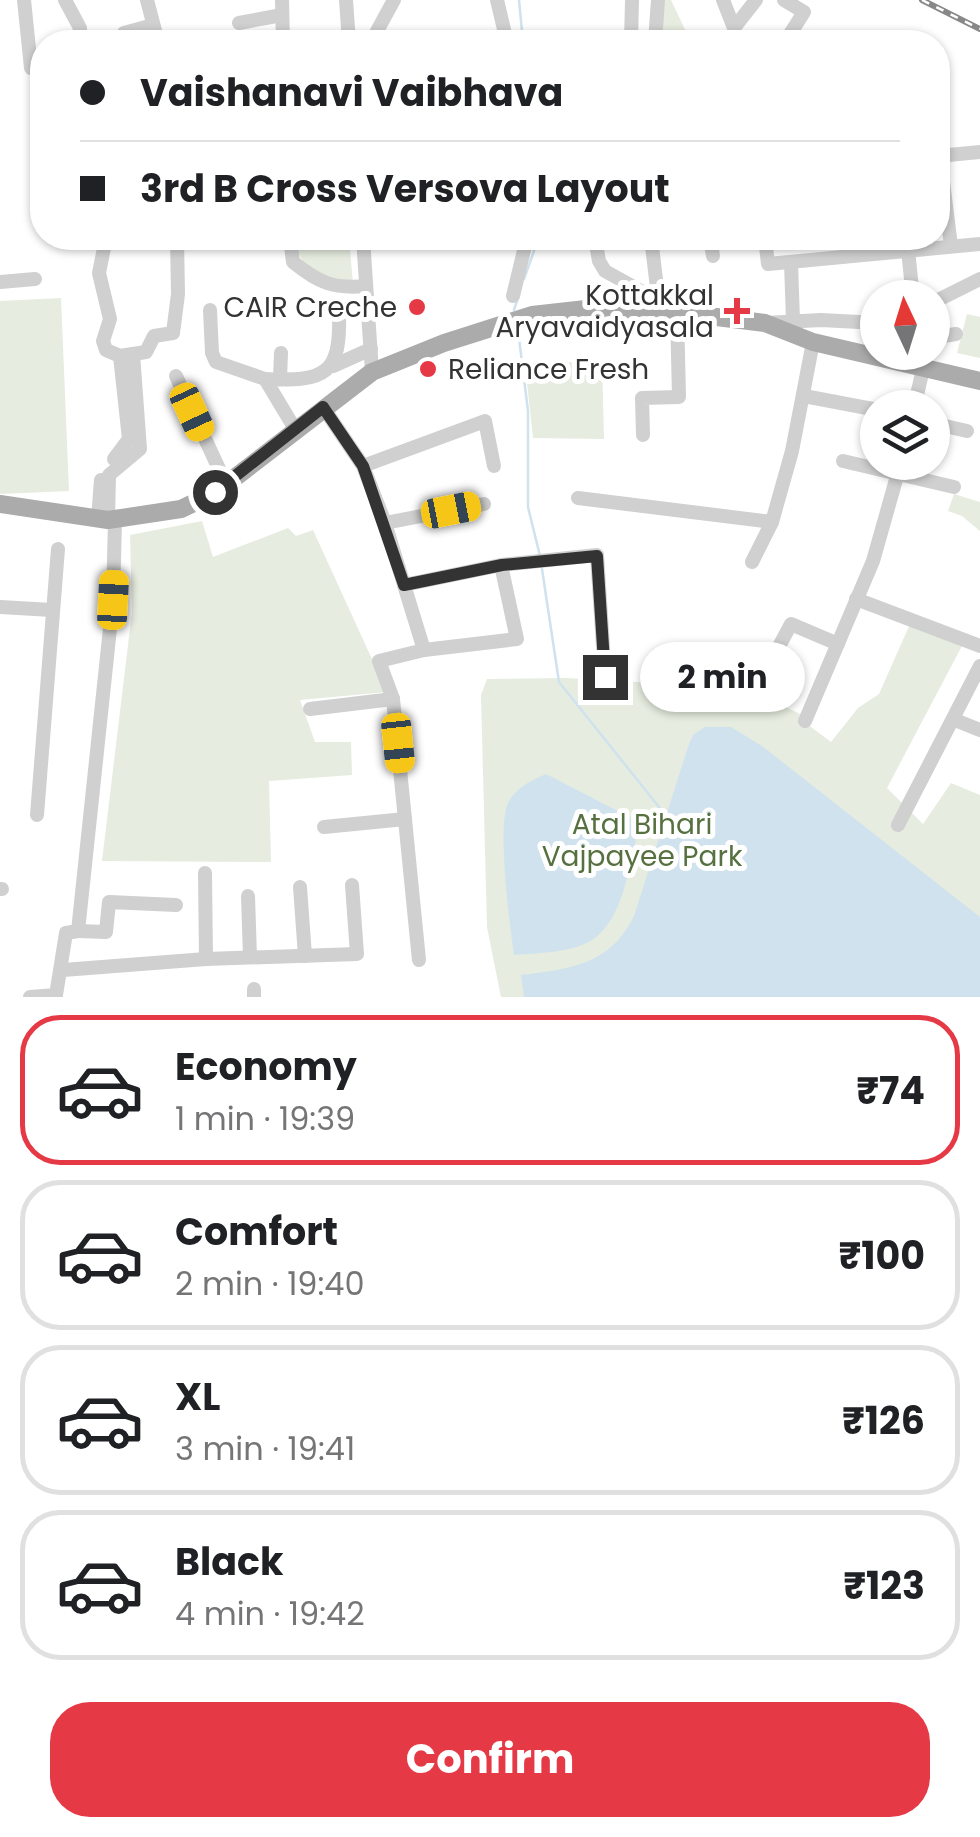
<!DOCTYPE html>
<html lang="en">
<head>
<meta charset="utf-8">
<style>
	:root { --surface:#fff; --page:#f6f6f6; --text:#202124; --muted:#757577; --line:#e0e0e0; --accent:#e63946 }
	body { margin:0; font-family:Poppins,sans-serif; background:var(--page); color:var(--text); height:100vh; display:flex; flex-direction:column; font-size:38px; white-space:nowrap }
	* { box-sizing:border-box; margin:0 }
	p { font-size:32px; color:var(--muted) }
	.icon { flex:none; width:55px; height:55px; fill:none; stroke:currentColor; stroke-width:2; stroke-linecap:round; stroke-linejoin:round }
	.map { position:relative; height:997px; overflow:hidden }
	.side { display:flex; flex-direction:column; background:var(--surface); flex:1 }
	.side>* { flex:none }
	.top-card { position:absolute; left:30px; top:30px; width:920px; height:220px; border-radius:40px; box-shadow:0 2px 8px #0004; display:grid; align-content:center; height:220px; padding:0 50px; background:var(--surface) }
	.needle { width:65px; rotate:356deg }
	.tools { position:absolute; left:860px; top:280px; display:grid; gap:20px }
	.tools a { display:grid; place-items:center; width:90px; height:90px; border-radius:50%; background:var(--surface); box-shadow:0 2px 8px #0004; font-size:50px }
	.end { position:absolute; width:45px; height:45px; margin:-22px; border:12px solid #333; background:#fff; box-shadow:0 0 0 5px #fff }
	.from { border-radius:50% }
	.bubble { position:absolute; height:70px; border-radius:35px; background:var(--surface); box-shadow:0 2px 8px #0004; font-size:32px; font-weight:700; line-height:70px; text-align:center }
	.car { position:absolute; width:30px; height:60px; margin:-30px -15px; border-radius:12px; box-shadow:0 0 8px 2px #0007; background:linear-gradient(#f5c518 24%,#345 0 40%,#f5c518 0 76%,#345 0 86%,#f5c518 0) }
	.top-card b { display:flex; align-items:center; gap:35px; height:95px; font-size:38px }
	.top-card b+b { border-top:2px solid var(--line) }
	.top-card i { width:25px; height:25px; background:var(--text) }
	ul { padding:18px 0 0; list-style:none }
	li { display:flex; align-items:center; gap:30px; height:150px; margin:0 20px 15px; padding:0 30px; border:5px solid var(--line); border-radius:40px }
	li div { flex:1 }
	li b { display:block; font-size:38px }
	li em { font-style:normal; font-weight:700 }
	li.on { border-color:var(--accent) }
	li>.icon { width:90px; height:90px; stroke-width:1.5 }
	.cta { display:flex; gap:20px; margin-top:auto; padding:20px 50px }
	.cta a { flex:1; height:115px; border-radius:40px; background:var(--accent); color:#fff; font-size:40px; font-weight:700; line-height:115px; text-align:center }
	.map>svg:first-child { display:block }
	.green { fill:#e6ecdf }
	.water { fill:#cfe2ee }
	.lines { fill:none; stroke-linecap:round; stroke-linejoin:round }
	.stream { stroke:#cfe2ee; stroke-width:2.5 }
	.minor { stroke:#d0d0d0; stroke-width:14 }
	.major { stroke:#ababab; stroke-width:18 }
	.rail-casing { stroke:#888; stroke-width:6 }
	.rail { stroke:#fff; stroke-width:2.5; stroke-dasharray:8; stroke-linecap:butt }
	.route { stroke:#333; stroke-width:12 }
	.poi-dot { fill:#e63946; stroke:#fff; stroke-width:4 }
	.labels { text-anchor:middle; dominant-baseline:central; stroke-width:10; stroke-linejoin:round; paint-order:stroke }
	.poi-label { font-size:28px; fill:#333; stroke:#fff; text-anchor:end }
	.park-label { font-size:28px; fill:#56703f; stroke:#fff }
</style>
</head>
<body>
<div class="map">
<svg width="980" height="997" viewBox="0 0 980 997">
	<rect width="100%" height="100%" fill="#fff"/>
	<g class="green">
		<path d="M663,0h8l18,38 5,-2 3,6h-35z"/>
		<path d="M297,238h52l4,46c-29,1 -58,-16 -56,-46z"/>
		<path d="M61,298l8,193 -69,3v-193z"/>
		<path d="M967,314l13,3v41l-23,-5z"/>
		<path d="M602,361l2,78 -71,-1 -8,-74z"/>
		<path d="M954,494l26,8v29l-18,-15 -14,-5z"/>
		<path d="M202,521l11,36 75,-29 8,8 17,-6 74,162 -87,8 15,42h36l1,33 -83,6 2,81 -169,-1 30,-249 -2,-77z"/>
		<path d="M910,624l53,20 -76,144 36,36 28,-41 29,12v202h-479l-14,-70 -6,-232 6,-16 78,-1 129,7 47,15 7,-12 52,26 -1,4 32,24 27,-34 21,-14z"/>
	</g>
	<g class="water">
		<path d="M705,727h26l31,19 218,171v80h-456l-3,-22c49,-6 89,-10 113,-59l54,-169 5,-12z"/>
		<path d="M546,774l91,47 1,10c-9,34 -14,88 -46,109 -20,13 -55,13 -78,15 -4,-29 -18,-133 -5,-154 9,-15 22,-20 37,-27z"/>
	</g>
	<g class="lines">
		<g class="stream">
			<path d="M519,0l4,42"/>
			<path d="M524,279l10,-28v-13"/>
			<path d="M514,310l3,-9"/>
			<path d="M518,330l10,81v96l12,49"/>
			<path d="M542,569l17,113 108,135"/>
		</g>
		<g class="minor">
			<path d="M24,0l7,68"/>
			<path d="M65,0l15,28 -1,14"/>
			<path d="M147,0l11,42"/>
			<path d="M282,0l1,42"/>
			<path d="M346,0l3,42"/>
			<path d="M497,0l10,42"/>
			<path d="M723,0l11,28 22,-28"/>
			<path d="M784,0l20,12 -19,30"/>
			<path d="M239,23l43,-8"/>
			<path d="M122,42l2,-9 29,-8"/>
			<path d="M371,42l23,-42"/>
			<path d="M631,42l1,-42"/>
			<path d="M655,42l3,-42"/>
			<path d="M938,141l13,105"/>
			<path d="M938,156l42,-4"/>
			<path d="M106,238l-7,35 11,46 -7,22 3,9 14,6 26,-4 8,-16 19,-3 5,-39 -1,-56"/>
			<path d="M290,238l3,24c26,21 40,27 73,24"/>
			<path d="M363,238l9,134"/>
			<path d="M595,238l4,23 6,10 54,30"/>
			<path d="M651,238l8,66"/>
			<path d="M710,238l3,18"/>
			<path d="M765,238l3,26 212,-20"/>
			<path d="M908,250l5,48"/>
			<path d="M791,263l2,57"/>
			<path d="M0,282l35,-3"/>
			<path d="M513,296l14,-58"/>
			<path d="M932,303l48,-24"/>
			<path d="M210,310l2,43 4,9 49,17 30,50"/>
			<path d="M766,323l55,-3 57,3"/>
			<path d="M932,338l24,-4"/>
			<path d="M333,366l38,-17"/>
			<path d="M917,367l5,-15"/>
			<path d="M176,376l50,108"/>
			<path d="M265,379c61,3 76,-5 74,-66"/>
			<path d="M280,379l1,-26"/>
			<path d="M804,396l74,14"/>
			<path d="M323,407l40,59 22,57 39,127 -45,11 14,38 26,261"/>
			<path d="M914,408l9,-39"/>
			<path d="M932,423l35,8"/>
			<path d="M643,435l-1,-37 37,-1 -2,-85"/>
			<path d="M114,459l15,-20 -9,-83"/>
			<path d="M843,461l111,26"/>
			<path d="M363,466l122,-45 9,45"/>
			<path d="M578,498l194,24 20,-71 21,-109"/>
			<path d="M98,519l3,-39"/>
			<path d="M108,520l1,-45 31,-26 -7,-95"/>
			<path d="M385,523l99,-19"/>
			<path d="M752,562l20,-40"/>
			<path d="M404,585l97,-20 96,-10 8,122"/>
			<path d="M856,599l124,47"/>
			<path d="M0,607l52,3"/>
			<path d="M424,650l93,-11 -16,-74"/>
			<path d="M768,667l23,-43 47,20"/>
			<path d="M310,709l83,-10"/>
			<path d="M955,720l25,10"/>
			<path d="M805,721l68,-160 28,-99"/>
			<path d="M37,815l21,-266"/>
			<path d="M898,825l82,-159"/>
			<path d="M324,827l81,-8"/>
			<path d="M205,873l1,86"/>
			<path d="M300,887l5,69"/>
			<path d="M0,889h2"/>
			<path d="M248,896l2,61"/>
			<path d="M78,931l28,1 3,-30 67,3"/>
			<path d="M63,970l143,-11 151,-5 -5,-69"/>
			<path d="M254,989v8"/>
			<path d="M30,997l26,-2 10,-62 12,-2 35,-331 2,-80"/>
		</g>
		<path class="major" d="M0,504l108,16 73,-11 34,-16 157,-121 72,-29 88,-28 54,-6 74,1 105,13 48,19 167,39"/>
		<g class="rail-casing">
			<path id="rail" d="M922,0l58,29"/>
		</g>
		<use href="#rail" class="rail"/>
	</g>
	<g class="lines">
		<path class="route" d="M215,492l108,-85 40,59 41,119 98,-20 95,-9 8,121"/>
	</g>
	<g class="poi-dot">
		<circle cx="417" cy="307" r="10"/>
		<path d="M732 296h10v10h10v10h-10v10h-10v-10h-10v-10h10z"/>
		<circle cx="428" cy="369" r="10"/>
	</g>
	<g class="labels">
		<g class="poi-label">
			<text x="714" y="295">Kottakkal<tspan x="714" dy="32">Aryavaidyasala</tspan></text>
			<text x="397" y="307">CAIR Creche</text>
			<text x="448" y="369" text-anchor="start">Reliance Fresh</text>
		</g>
		<g class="park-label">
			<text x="642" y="824">Atal Bihari<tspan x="642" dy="32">Vajpayee Park</tspan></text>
		</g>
	</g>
</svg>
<div class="tools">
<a><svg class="needle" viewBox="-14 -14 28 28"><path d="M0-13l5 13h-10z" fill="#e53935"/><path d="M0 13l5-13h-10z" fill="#757577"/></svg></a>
<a><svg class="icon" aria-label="layers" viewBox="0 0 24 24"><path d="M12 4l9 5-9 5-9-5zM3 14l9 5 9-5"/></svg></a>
</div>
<i class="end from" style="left:215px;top:492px"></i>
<i class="end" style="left:605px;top:677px"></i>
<div class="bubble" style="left:640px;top:642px;width:165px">2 min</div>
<i class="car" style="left:192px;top:412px;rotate:155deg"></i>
<i class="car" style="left:451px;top:510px;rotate:79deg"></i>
<i class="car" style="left:113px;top:600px;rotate:3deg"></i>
<i class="car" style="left:398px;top:743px;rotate:174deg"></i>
<div class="top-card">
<b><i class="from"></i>Vaishanavi Vaibhava</b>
<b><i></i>3rd B Cross Versova Layout</b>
</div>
</div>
<section class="side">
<ul>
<li class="on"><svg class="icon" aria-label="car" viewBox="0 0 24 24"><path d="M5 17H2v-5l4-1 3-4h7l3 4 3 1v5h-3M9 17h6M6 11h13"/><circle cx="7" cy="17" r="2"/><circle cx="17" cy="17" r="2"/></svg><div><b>Economy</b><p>1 min · 19:39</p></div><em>₹74</em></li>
<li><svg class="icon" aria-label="car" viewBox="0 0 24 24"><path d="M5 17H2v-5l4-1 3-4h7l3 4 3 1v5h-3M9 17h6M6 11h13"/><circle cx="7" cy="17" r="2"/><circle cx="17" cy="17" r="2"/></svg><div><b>Comfort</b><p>2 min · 19:40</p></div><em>₹100</em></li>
<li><svg class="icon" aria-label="car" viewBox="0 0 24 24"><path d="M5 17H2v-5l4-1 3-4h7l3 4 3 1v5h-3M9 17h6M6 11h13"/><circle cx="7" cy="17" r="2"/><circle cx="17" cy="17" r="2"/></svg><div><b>XL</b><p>3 min · 19:41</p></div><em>₹126</em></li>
<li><svg class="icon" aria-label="car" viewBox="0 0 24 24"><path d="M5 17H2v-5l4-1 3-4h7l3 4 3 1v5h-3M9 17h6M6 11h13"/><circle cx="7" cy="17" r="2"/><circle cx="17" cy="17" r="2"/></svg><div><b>Black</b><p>4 min · 19:42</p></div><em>₹123</em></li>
</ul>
<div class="cta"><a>Confirm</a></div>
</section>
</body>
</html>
